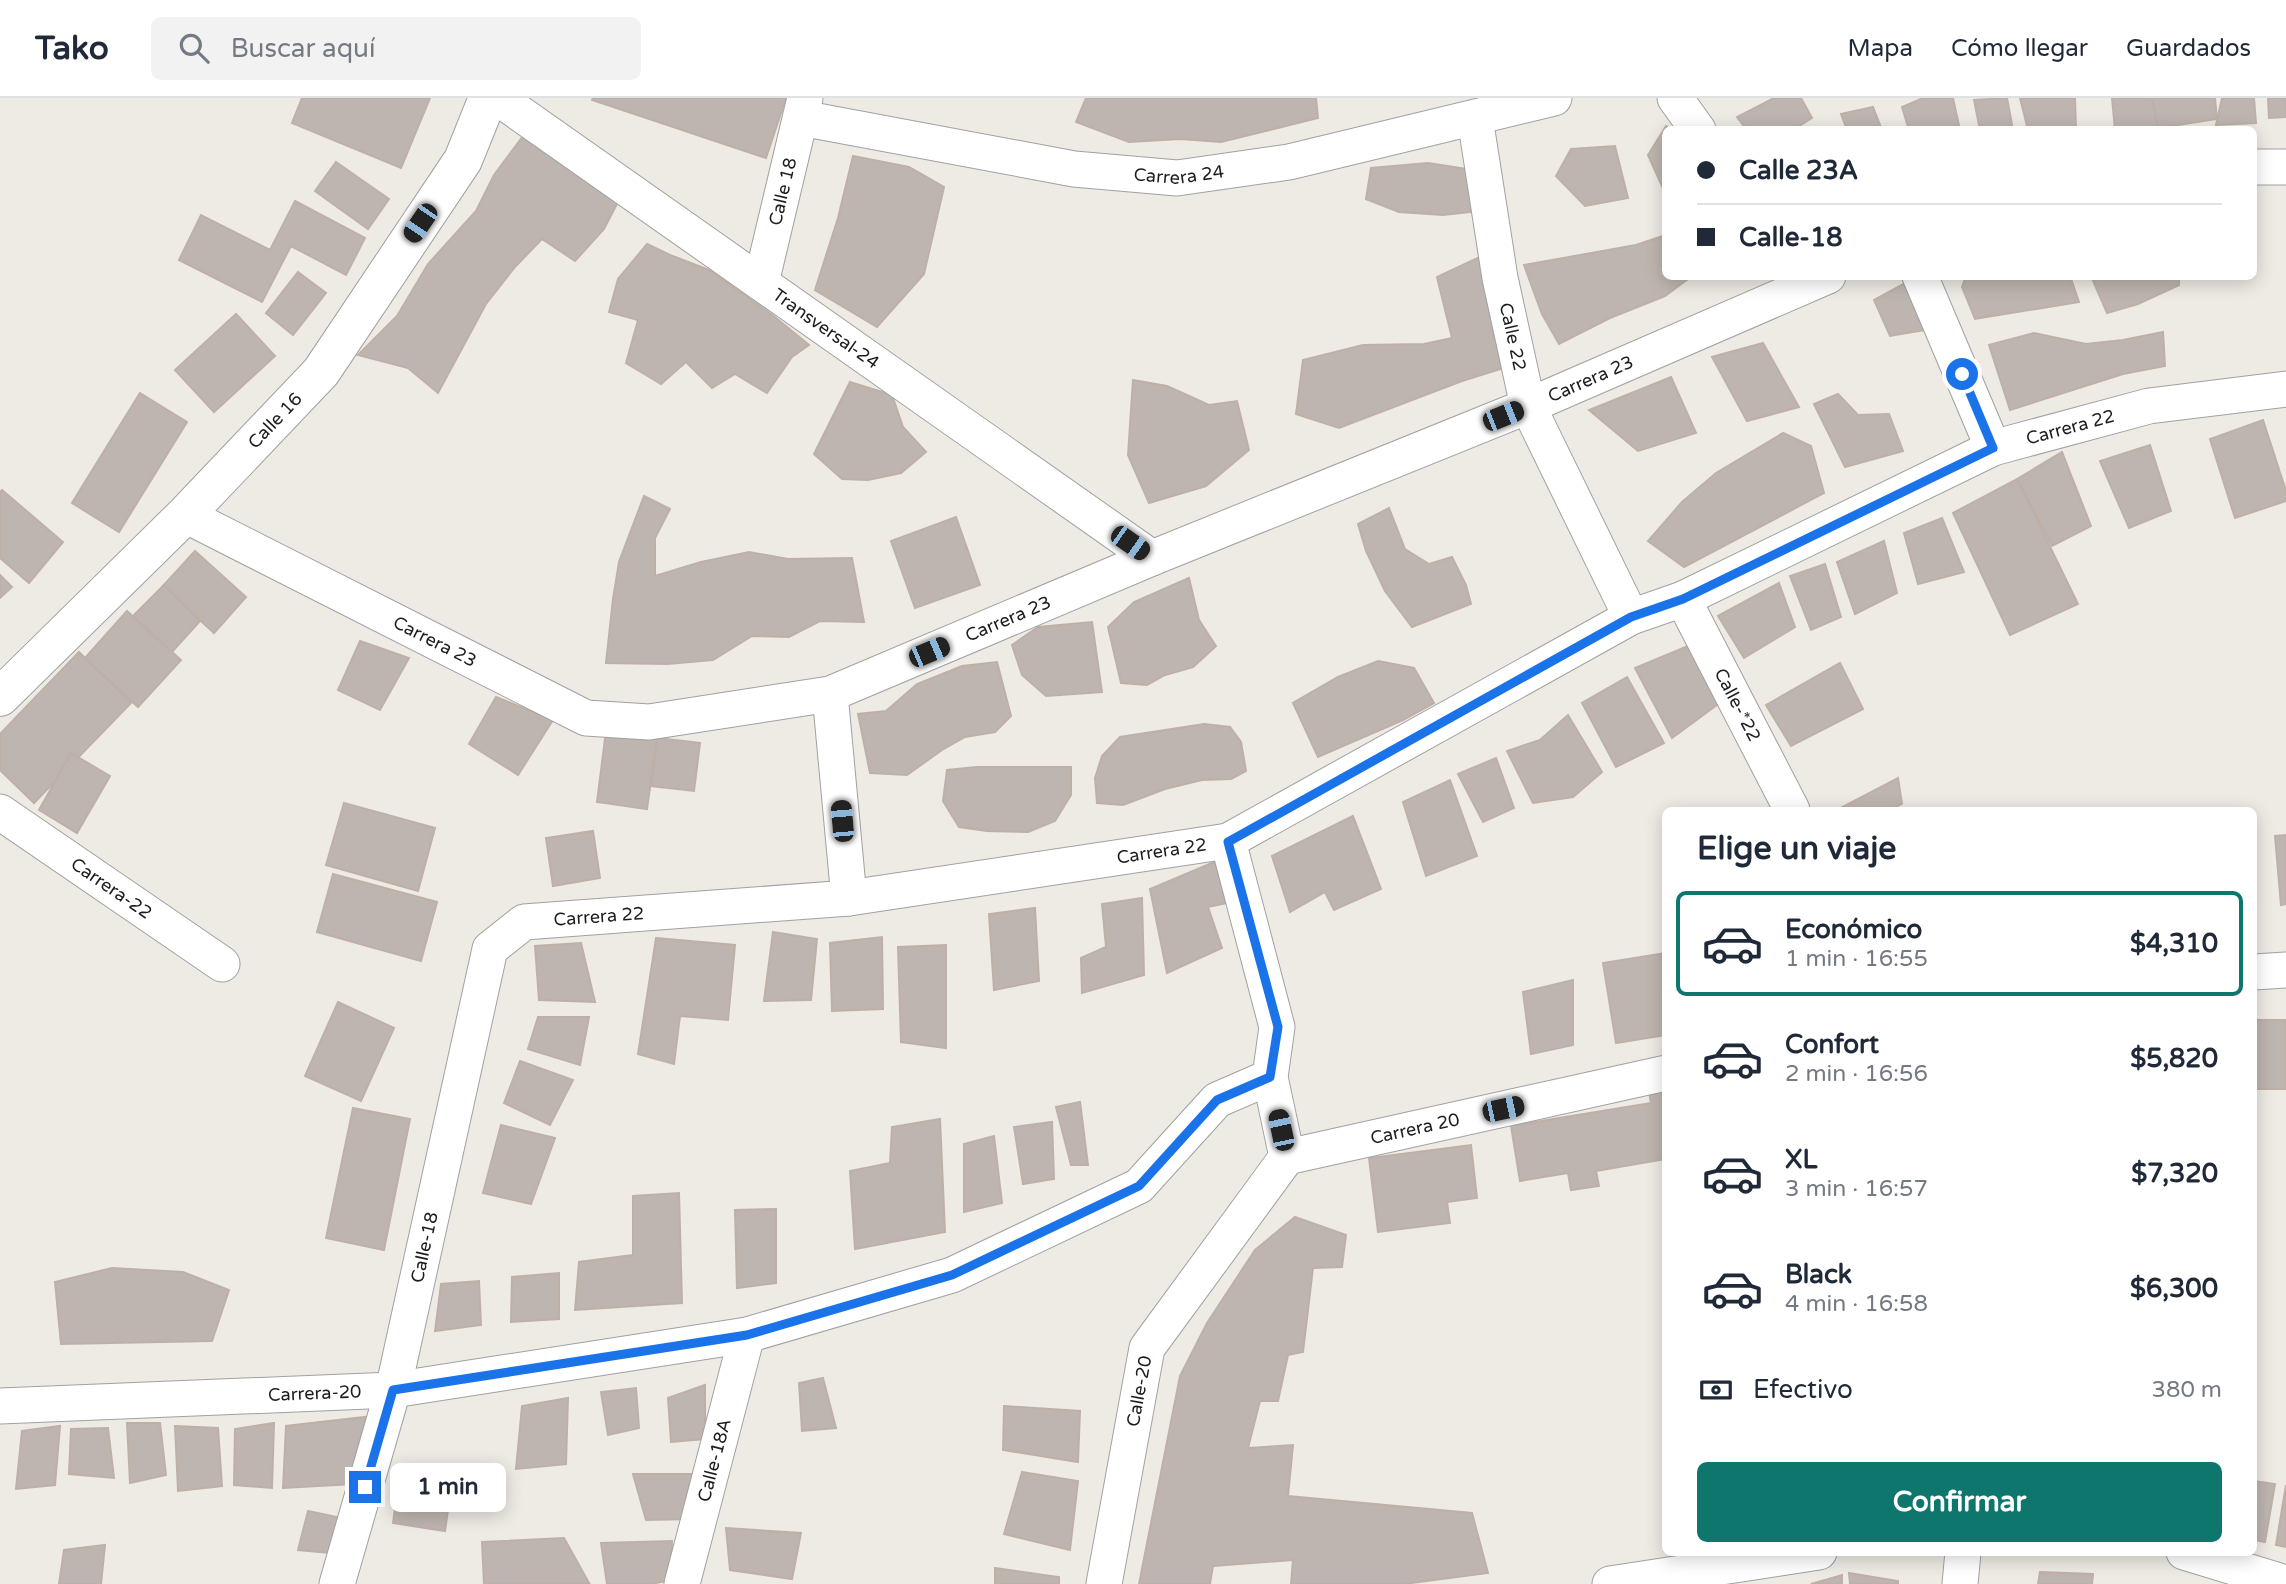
<!DOCTYPE html>
<html lang="es">
<head>
<meta charset="utf-8">
<style>
	:root { --surface:#fff; --page:#f2f2f3; --text:#1f2937; --muted:#747a83; --line:#e0e1e3; --accent:#0f766e }
	body { margin:0; font-family:"Varela Round",sans-serif; background:var(--page); color:var(--text); height:100vh; display:flex; flex-direction:column; font-size:26px; white-space:nowrap }
	* { box-sizing:border-box; margin:0 }
	p { font-size:23px; color:var(--muted) }
	.icon { flex:none; width:38px; height:38px; fill:none; stroke:currentColor; stroke-width:2; stroke-linecap:round; stroke-linejoin:round }
	.map { position:relative; flex:1; overflow:hidden }
	.drawer { position:absolute; left:1662px; top:709px; width:595px; height:749px; display:flex; flex-direction:column; background:var(--surface); border-radius:10px; box-shadow:0 4px 18px #0003 }
	.drawer>* { flex:none }
	.top-card { position:absolute; left:1662px; top:28px; width:595px; height:154px; border-radius:10px; box-shadow:0 4px 18px #0003; display:grid; align-content:center; height:154px; padding:0 35px; background:var(--surface) }
	.end { position:absolute; width:32px; height:32px; margin:-16px; border:9px solid #1a73e8; background:#fff; box-shadow:0 0 0 4px #fff }
	.from { border-radius:50% }
	.bubble { position:absolute; height:49px; border-radius:10px; background:var(--surface); box-shadow:0 4px 18px #0003; font-size:23px; font-weight:800; line-height:49px; text-align:center }
	.car { position:absolute; width:21px; height:42px; margin:-21px -10px; border-radius:9px; box-shadow:0 0 5px 2px #0007; background:linear-gradient(#222 24%,#8ab4d8 0 40%,#222 0 76%,#8ab4d8 0 86%,#222 0) }
	.top-card b { display:flex; align-items:center; gap:24px; height:66px; font-size:26px }
	.top-card b+b { border-top:2px solid var(--line) }
	.top-card i { width:18px; height:18px; background:var(--text) }
	ul { padding:0; list-style:none }
	li { display:flex; align-items:center; gap:21px; height:105px; margin:0 14px 10px; padding:0 21px; border:4px solid transparent; border-radius:10px }
	li div { flex:1 }
	li b { display:block; font-size:26px }
	li em { font-style:normal; font-weight:800 }
	li.active { border-color:var(--accent) }
	li>.icon { width:63px; height:63px; stroke-width:1.5 }
	h2 { padding:0 35px; font-size:32px; line-height:84px }
	.pay { display:flex; align-items:center; gap:18px; height:77px; padding:0 35px; font-size:26px }
	.pay p { margin-inline-start:auto }
	.primary-button { display:flex; gap:14px; margin-top:auto; padding:14px 35px }
	.primary-button a { flex:1; height:80px; border-radius:10px; background:var(--accent); color:#fff; font-size:28px; font-weight:800; line-height:80px; text-align:center }
	header { display:flex; align-items:center; gap:42px; box-sizing:border-box; height:98px; padding:0 35px; background:var(--surface); border-bottom:2px solid var(--line) }
	header strong { font-size:33px }
	nav { display:flex; gap:38px; margin-inline-start:auto; font-size:24px }
	.search { width:490px; height:63px; background:var(--page); display:flex; align-items:center; gap:18px; box-sizing:border-box; padding:0 24px; border-radius:10px; color:var(--muted); font-size:26px }
	.map>svg:first-child { display:block }
	.building { fill:#beb5b0; stroke:#bfb0a7; stroke-width:2 }
	.lines { fill:none; stroke-linecap:round; stroke-linejoin:round }
	.minor-casing { stroke:#a1a1a1; stroke-width:37 }
	.tertiary-casing { stroke:#a1a1a1; stroke-width:40 }
	.minor { stroke:#fff; stroke-width:35 }
	.tertiary { stroke:#fff; stroke-width:38 }
	.route { stroke:#1a73e8; stroke-width:9 }
	.labels { text-anchor:middle; dominant-baseline:central; stroke-width:7; stroke-linejoin:round; paint-order:stroke }
	.street-label { font-size:18px; fill:#1d1d1d; stroke:#fff }
</style>
</head>
<body>
<header>
<strong>Tako</strong>
<div class="search"><svg class="icon" aria-label="search" viewBox="0 0 24 24"><circle cx="10" cy="10" r="6"/><path d="M15 15l6 6"/></svg>Buscar aquí</div>
<nav><a>Mapa</a><a>Cómo llegar</a><a>Guardados</a></nav>
</header>
<div class="map">
<svg width="2286" height="1486" viewBox="0 0 2286 1486">
	<rect width="100%" height="100%" fill="#eeeae4"/>
	<g class="building">
		<path d="M302,0h128l-29,70 -109,-45z"/>
		<path d="M593,0h193l-20,60 -174,-58z"/>
		<path d="M1086,0h230l2,20 -97,24 -41,-3 -51,3 -53,-20z"/>
		<path d="M1774,0h27l11,20 -19,12h-46l-10,-13z"/>
		<path d="M1923,0h30l7,32h-51l-7,-23z"/>
		<path d="M2007,0l6,32h-33l-6,-30z"/>
		<path d="M2020,0h55l1,32h-48z"/>
		<path d="M2112,0h40l6,30 -43,2z"/>
		<path d="M2152,0h63l2,21 -59,9z"/>
		<path d="M2222,0h32l2,25 -40,2z"/>
		<path d="M2268,0h18v19l-17,1z"/>
		<path d="M1873,9l9,23h-35l-6,-16z"/>
		<path d="M1666,28l4,4h-4v65l-18,-40z"/>
		<path d="M526,34l21,22 41,21 33,21 -17,33 -29,32 -33,-22 -27,28 -29,37 -48,89 -30,-25 -50,-13 39,-39 31,-52 48,-53 18,-36z"/>
		<path d="M1615,48l13,52 -43,8 -29,-30 15,-27z"/>
		<path d="M853,58l56,11 35,20 -20,87 -47,53 -62,-37 23,-72z"/>
		<path d="M336,64l53,37 -21,30 -53,-38z"/>
		<path d="M1428,65l51,8 10,39 -46,5 -44,-3 -33,-13 5,-31z"/>
		<path d="M295,103l70,37 -19,37 -55,-29 -29,56 -83,-42 22,-45 69,35z"/>
		<path d="M1666,137v41h26l-27,20 -55,22 -51,26 -17,-30 -18,-49 112,-20z"/>
		<path d="M647,146l23,11 39,15 62,44 38,31 -17,12 -25,36 -32,-19 -23,14 -26,-26 -25,22 -35,-21 12,-43 -29,-8 9,-33z"/>
		<path d="M1482,158l31,109 -51,16 -123,47 -43,-14 7,-54 60,-15 61,-1 28,-6 -15,-61z"/>
		<path d="M298,174l28,21 -33,42 -27,-22z"/>
		<path d="M1966,178h104l9,26 -104,17 -13,-32z"/>
		<path d="M2091,178h88v9l-41,19 -31,9z"/>
		<path d="M1909,183l16,49 -35,6 -16,-36z"/>
		<path d="M236,216l39,42 -61,56 -39,-42z"/>
		<path d="M2163,234l2,34 -42,8 -113,36 -21,-65 45,-12 52,11 37,-4z"/>
		<path d="M1763,245l36,64 -52,14 -35,-64z"/>
		<path d="M1671,279l25,56 -58,18 -49,-41z"/>
		<path d="M1133,282l34,6 42,19 28,-4 12,49 -43,36 -57,17 -21,-48z"/>
		<path d="M850,284l42,13 11,32 23,25 -25,21 -33,7 -26,-1 -28,-25z"/>
		<path d="M140,295l47,29 -68,110 -47,-29z"/>
		<path d="M1838,296l20,21 31,-1 14,37 -58,16 -31,-63z"/>
		<path d="M2263,322l23,71v10l-51,17 -25,-79z"/>
		<path d="M1783,335l28,13 13,47 -140,74 -36,-26 34,-39 34,-29z"/>
		<path d="M2150,347l21,66 -42,17 -29,-67z"/>
		<path d="M2062,354l29,74 -39,20 -35,-67z"/>
		<path d="M2017,381l61,125 -68,31 -57,-122z"/>
		<path d="M2,392l61,52 -34,41 -29,-25v-66z"/>
		<path d="M644,398l26,13 -15,29v38l46,-14 48,-10 39,7 64,-1 12,64 -44,-1 -31,16 -37,-1 -39,24 -46,4 -61,-1 7,-64 6,-37z"/>
		<path d="M1389,410l16,41 24,15 23,-7 14,28 5,19 -59,23 -27,-36 -19,-40 -8,-27z"/>
		<path d="M956,419l24,68 -65,23 -24,-67z"/>
		<path d="M1942,420l22,54 -46,12 -14,-51z"/>
		<path d="M1884,443l13,52 -42,21 -18,-52z"/>
		<path d="M195,453l51,46 -32,36 -51,-47z"/>
		<path d="M1825,466l16,53 -30,13 -21,-54z"/>
		<path d="M0,477l12,12 -12,11z"/>
		<path d="M1189,480l10,42 17,26 -23,21 -28,8 -18,10 -26,-2 -13,-56 26,-25z"/>
		<path d="M1779,485l16,44 -51,31 -26,-42z"/>
		<path d="M164,487l36,36 -29,32 -38,-37z"/>
		<path d="M127,513l54,49 -43,47 -53,-49z"/>
		<path d="M1092,524l10,70 -56,4 -24,-21 -10,-30 26,-18z"/>
		<path d="M360,543l49,17 -29,52 -42,-20z"/>
		<path d="M1695,545l26,59 -49,36 -37,-70z"/>
		<path d="M79,554l52,51 -97,100 -34,-33v-36z"/>
		<path d="M1378,563l36,7 20,35 -31,17 -85,37 -25,-54 45,-26z"/>
		<path d="M997,564l14,54 -16,16 -30,5 -23,13 -35,25 -37,-2 -12,-59 28,-3 31,-27 45,-18z"/>
		<path d="M1840,565l23,46 -72,37 -25,-41z"/>
		<path d="M1627,579l37,66 -48,24 -34,-64z"/>
		<path d="M496,599l57,23 -35,55 -49,-31z"/>
		<path d="M1568,617l34,57 -29,25 -40,6 -26,-52 33,-11z"/>
		<path d="M1204,626l26,3 11,15 5,29 -15,8 -29,1 -37,9 -42,16 -26,-2 -2,-25 7,-22 18,-19z"/>
		<path d="M606,633l51,7 -10,71 -50,-7z"/>
		<path d="M657,640l43,5 -6,48 -43,-5z"/>
		<path d="M71,655l39,23 -33,57 -38,-23z"/>
		<path d="M1496,660l18,50 -31,14 -25,-48z"/>
		<path d="M977,669h94v28l-16,26 -27,11 -41,-1 -28,-4 -16,-26 4,-31z"/>
		<path d="M1898,680l4,26 -13,6h-52z"/>
		<path d="M1450,682l27,76 -51,20 -23,-74z"/>
		<path d="M344,705l91,25 -17,63 -92,-26z"/>
		<path d="M1353,718l28,73 -47,21 -9,-18 -35,20 -18,-56z"/>
		<path d="M593,733l7,47 -47,8 -7,-48z"/>
		<path d="M2286,737v69l-5,1 -6,-69z"/>
		<path d="M1231,757l10,45 -33,7 14,41 -55,25 -17,-84z"/>
		<path d="M333,776l104,28 -16,59 -104,-29z"/>
		<path d="M1142,800l2,77 -62,18 -1,-35 25,-11 -4,-43z"/>
		<path d="M1035,810l4,73 -45,9 -5,-76z"/>
		<path d="M773,834l44,7 -6,61 -47,1z"/>
		<path d="M882,839l1,72 -51,2 -2,-68z"/>
		<path d="M656,840l79,7 -7,75 -48,-4 -6,48 -36,-10z"/>
		<path d="M581,845l14,59 -56,-2 -4,-54z"/>
		<path d="M946,847v103l-45,-6 -3,-95z"/>
		<path d="M1666,855v82l-50,8 -13,-80z"/>
		<path d="M1573,882v65l-42,9 -8,-62z"/>
		<path d="M338,904l56,26 -33,73 -56,-25z"/>
		<path d="M538,919h51l-9,48 -52,-16z"/>
		<rect x="2254" y="922" width="32" height="69"/>
		<path d="M520,963l53,19 -23,45 -46,-22z"/>
		<path d="M1666,991v70l-70,12 3,15 -28,4 -3,-17 -48,8 -9,-55 140,-23 -2,-11z"/>
		<path d="M1080,1004l8,63h-17l-15,-58z"/>
		<path d="M353,1010l57,11 -26,131 -58,-12z"/>
		<path d="M940,1021l5,113 -90,17 -5,-78 40,-8 2,-36z"/>
		<path d="M1052,1024l2,57 -31,5 -9,-57z"/>
		<path d="M501,1027l54,13 -24,66 -48,-11z"/>
		<path d="M994,1038l8,67 -38,9v-68z"/>
		<path d="M1471,1047l6,53 -30,4 3,21 -72,9 -9,-74z"/>
		<path d="M679,1095l3,110 -107,7 4,-48 54,-7v-59z"/>
		<path d="M776,1111v74l-39,5 -2,-78z"/>
		<path d="M1295,1119l51,18 -4,32 -29,1 -10,84 -15,3 -10,46h-18l-12,47 45,-3 -5,51 184,17 16,60 -84,11h-113l2,-24 -80,6 -3,18h-71l41,-208 27,-53 48,-73z"/>
		<path d="M112,1170l71,4 46,18 -17,51 -151,3 -6,-62z"/>
		<path d="M559,1175v46l-48,3 1,-45z"/>
		<path d="M479,1183l2,44 -46,6 6,-47z"/>
		<path d="M823,1280l13,50 -34,3 -3,-48z"/>
		<path d="M705,1287v54l-34,3 -3,-44z"/>
		<path d="M636,1290l3,40 -31,7 -7,-43z"/>
		<path d="M568,1300l-2,66 -50,5 6,-63z"/>
		<path d="M1004,1308l76,5 -2,51 -75,-12z"/>
		<path d="M365,1319l-11,67 -71,4 3,-62z"/>
		<path d="M127,1325h33l6,52 -36,8z"/>
		<path d="M274,1325l-2,65 -38,-3 1,-56z"/>
		<path d="M60,1328l-5,59 -39,4 6,-58z"/>
		<path d="M175,1328l43,2 4,58 -44,5z"/>
		<path d="M108,1330l6,50 -45,-4 2,-45z"/>
		<path d="M1022,1374l56,9 -8,69 -66,-16z"/>
		<path d="M400,1375l52,9 -7,49 -52,-8z"/>
		<path d="M633,1376h68l-8,45 -47,1z"/>
		<path d="M2254,1383l21,3 -10,58 -11,-2z"/>
		<path d="M2286,1387v62l-10,-2z"/>
		<path d="M308,1413l34,7 -1,36 -43,-4z"/>
		<path d="M726,1430l75,5 -9,46 -62,-9z"/>
		<path d="M564,1440l25,45 -105,1 -2,-42z"/>
		<path d="M672,1443l-1,39 -20,4h-44l-6,-41z"/>
		<path d="M105,1447l-4,39h-42l5,-34z"/>
		<path d="M995,1470l64,9v7h-64z"/>
		<path d="M2040,1474l53,2 -1,10h-54z"/>
		<path d="M1849,1475l49,8v3h-48z"/>
		<path d="M1842,1477v9h-31z"/>
	</g>
	<g class="lines">
		<g class="minor-casing">
			<g id="minor">
				<path id="s1" d="M498,0l654,460"/>
				<path d="M1675,0l23,32"/>
				<path id="s2" d="M801,20l273,51 103,9 112,-16 265,-64"/>
				<path id="s3" d="M1475,20l25,160 28,128 103,211"/>
				<path d="M2254,69h32"/>
				<path d="M1920,178l73,172"/>
				<path id="s4" d="M761,185l44,-185"/>
				<path id="s5" d="M185,417l401,203 63,4 181,-28 322,-136 376,-152 300,-130"/>
				<path id="s6" d="M1683,501l109,211"/>
				<path d="M830,596l19,204"/>
				<path id="s7" d="M0,714l222,152"/>
				<path d="M1228,743l49,186 -7,50 17,80"/>
				<path d="M2254,874l32,-2"/>
				<path id="s8" d="M1287,1059l379,-84"/>
				<path id="s9" d="M0,1308l393,-16 354,-55 205,-60 187,-89 78,-86 53,-23"/>
				<path d="M2184,1454l102,31"/>
				<path id="s10" d="M337,1486l56,-194 97,-441 34,-27 325,-24 379,-57 403,-224 52,-18 310,-151 156,-42 137,-17"/>
				<path id="s11" d="M682,1486l65,-249"/>
				<path id="s12" d="M1104,1486l43,-236 140,-191"/>
				<path d="M1610,1486l209,-32"/>
				<path d="M1960,1486l3,-32"/>
			</g>
		</g>
		<g class="tertiary-casing">
			<g id="tertiary">
				<path id="s13" d="M0,599l185,-182 136,-143 142,-212 25,-62"/>
			</g>
		</g>
		<use href="#minor" class="minor"/>
		<use href="#tertiary" class="tertiary"/>
	</g>
	<g class="lines">
		<path class="route" d="M365,1389l28,-97 354,-55 205,-60 187,-89 78,-86 53,-23 8,-50 -50,-185 403,-225 52,-18 310,-151 -31,-74"/>
	</g>
	<g class="labels">
		<g class="street-label">
			<text stroke="none"><textPath href="#s2" startOffset="383">Carrera 24</textPath></text>
			<text stroke="none"><textPath href="#s4" startOffset="94">Calle 18</textPath></text>
			<text stroke="none"><textPath href="#s1" startOffset="401">Transversal-24</textPath></text>
			<text stroke="none"><textPath href="#s3" startOffset="222">Calle 22</textPath></text>
			<text stroke="none"><textPath href="#s5" startOffset="1519">Carrera 23</textPath></text>
			<text stroke="none"><textPath href="#s13" startOffset="390">Calle 16</textPath></text>
			<text stroke="none"><textPath href="#s10" startOffset="2347">Carrera 22</textPath></text>
			<text stroke="none"><textPath href="#s5" startOffset="889">Carrera 23</textPath></text>
			<text stroke="none"><textPath href="#s5" startOffset="280">Carrera 23</textPath></text>
			<text stroke="none"><textPath href="#s6" startOffset="119">Calle-*22</textPath></text>
			<text stroke="none"><textPath href="#s10" startOffset="1339">Carrera 22</textPath></text>
			<text stroke="none"><textPath href="#s7" startOffset="135">Carrera-22</textPath></text>
			<text stroke="none"><textPath href="#s10" startOffset="772">Carrera 22</textPath></text>
			<text stroke="none"><textPath href="#s8" startOffset="131">Carrera 20</textPath></text>
			<text stroke="none"><textPath href="#s10" startOffset="348">Calle-18</textPath></text>
			<text stroke="none"><textPath href="#s12" startOffset="196">Calle-20</textPath></text>
			<text stroke="none"><textPath href="#s9" startOffset="315">Carrera-20</textPath></text>
			<text stroke="none"><textPath href="#s11" startOffset="128">Calle-18A</textPath></text>
		</g>
	</g>
</svg>
<i class="end from" style="left:1962px;top:276px"></i>
<i class="end" style="left:365px;top:1389px"></i>
<div class="bubble" style="left:390px;top:1365px;width:116px">1 min</div>
<i class="car" style="left:420px;top:125px;rotate:214deg"></i>
<i class="car" style="left:1503px;top:318px;rotate:68deg"></i>
<i class="car" style="left:1130px;top:445px;rotate:125deg"></i>
<i class="car" style="left:929px;top:554px;rotate:67deg"></i>
<i class="car" style="left:842px;top:723px;rotate:355deg"></i>
<i class="car" style="left:1503px;top:1011px;rotate:78deg"></i>
<i class="car" style="left:1281px;top:1032px;rotate:348deg"></i>
<div class="top-card">
<b><i class="from"></i>Calle 23A</b>
<b><i></i>Calle-18</b>
</div>
<section class="drawer">
<h2>Elige un viaje</h2>
<ul>
<li class="active"><svg class="icon" aria-label="car" viewBox="0 0 24 24"><path d="M5 17H2v-5l4-1 3-4h7l3 4 3 1v5h-3M9 17h6M6 11h13"/><circle cx="7" cy="17" r="2"/><circle cx="17" cy="17" r="2"/></svg><div><b>Económico</b><p>1 min · 16:55</p></div><em>$4,310</em></li>
<li><svg class="icon" aria-label="car" viewBox="0 0 24 24"><path d="M5 17H2v-5l4-1 3-4h7l3 4 3 1v5h-3M9 17h6M6 11h13"/><circle cx="7" cy="17" r="2"/><circle cx="17" cy="17" r="2"/></svg><div><b>Confort</b><p>2 min · 16:56</p></div><em>$5,820</em></li>
<li><svg class="icon" aria-label="car" viewBox="0 0 24 24"><path d="M5 17H2v-5l4-1 3-4h7l3 4 3 1v5h-3M9 17h6M6 11h13"/><circle cx="7" cy="17" r="2"/><circle cx="17" cy="17" r="2"/></svg><div><b>XL</b><p>3 min · 16:57</p></div><em>$7,320</em></li>
<li><svg class="icon" aria-label="car" viewBox="0 0 24 24"><path d="M5 17H2v-5l4-1 3-4h7l3 4 3 1v5h-3M9 17h6M6 11h13"/><circle cx="7" cy="17" r="2"/><circle cx="17" cy="17" r="2"/></svg><div><b>Black</b><p>4 min · 16:58</p></div><em>$6,300</em></li>
</ul>
<div class="pay"><svg class="icon" aria-label="cash" viewBox="0 0 24 24"><path d="M3 7h18v10H3z"/><circle cx="12" cy="12" r="2"/></svg>Efectivo<p>380 m</p></div>
<div class="primary-button"><a>Confirmar</a></div>
</section>
</div>
</body>
</html>
